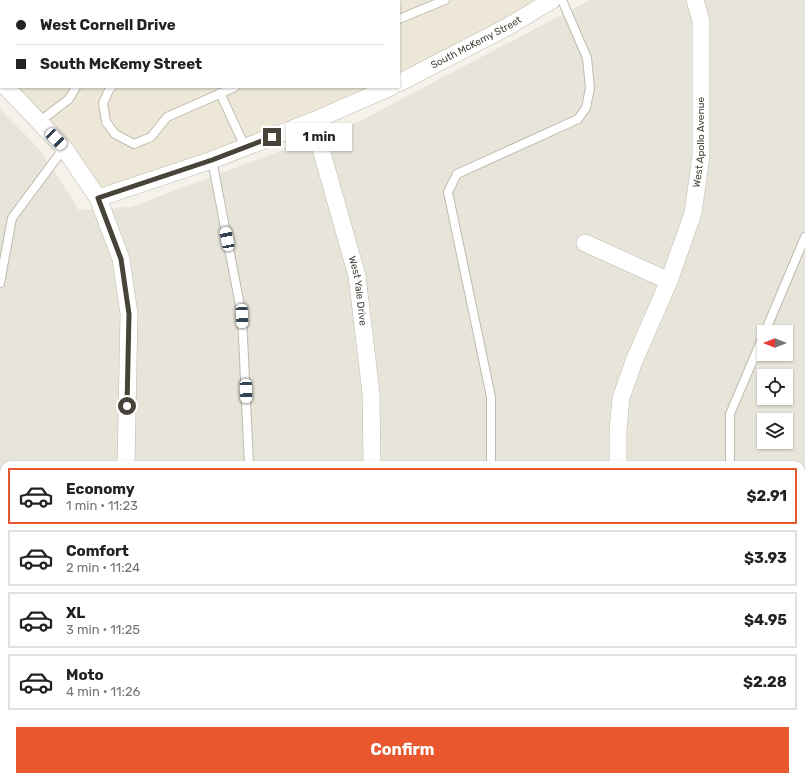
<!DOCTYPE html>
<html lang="en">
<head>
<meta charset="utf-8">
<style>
	:root { --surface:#fff; --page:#f2f2f2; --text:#222; --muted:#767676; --line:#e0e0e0; --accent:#e8572e }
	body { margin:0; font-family:Rubik,sans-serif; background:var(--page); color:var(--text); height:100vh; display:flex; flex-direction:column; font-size:15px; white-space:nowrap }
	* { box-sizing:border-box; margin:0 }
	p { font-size:13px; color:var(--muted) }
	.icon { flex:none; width:22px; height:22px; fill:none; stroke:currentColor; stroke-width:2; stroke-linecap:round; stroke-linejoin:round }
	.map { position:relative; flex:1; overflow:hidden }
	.panel { position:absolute; left:0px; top:461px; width:805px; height:320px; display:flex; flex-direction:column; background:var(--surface); border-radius:12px 12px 0 0; box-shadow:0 1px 3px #0004 }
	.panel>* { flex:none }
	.top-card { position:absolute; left:0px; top:0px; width:400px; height:88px; box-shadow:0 1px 3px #0004; display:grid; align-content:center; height:88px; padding:0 16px; background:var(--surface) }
	.needle { width:26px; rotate:270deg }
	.fabs { position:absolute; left:757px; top:325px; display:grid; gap:8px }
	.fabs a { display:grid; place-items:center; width:36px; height:36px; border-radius:0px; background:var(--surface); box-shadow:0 1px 3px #0004; font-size:20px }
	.end { position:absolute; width:18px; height:18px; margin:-9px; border:5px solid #474339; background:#fff; box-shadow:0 0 0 2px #fff }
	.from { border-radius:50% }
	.bubble { position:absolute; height:28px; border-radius:0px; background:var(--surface); box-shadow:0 1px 3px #0004; font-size:13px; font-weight:700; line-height:28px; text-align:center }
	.car { position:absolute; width:12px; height:24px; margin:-12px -6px; border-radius:5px; box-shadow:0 0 3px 1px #0007; background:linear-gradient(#fff 24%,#345 0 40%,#fff 0 76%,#345 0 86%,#fff 0) }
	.top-card b { display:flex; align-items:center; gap:14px; height:38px; font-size:15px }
	.top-card b+b { border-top:1px solid var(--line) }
	.top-card i { width:10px; height:10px; background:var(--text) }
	ul { padding:7px 0 0; list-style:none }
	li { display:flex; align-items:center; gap:12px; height:56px; margin:0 8px 6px; padding:0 8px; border:2px solid var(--line); border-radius:0px }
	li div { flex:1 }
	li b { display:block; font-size:15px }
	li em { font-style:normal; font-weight:700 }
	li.selected { border-color:var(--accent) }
	li>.icon { width:36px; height:36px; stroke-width:1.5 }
	.cta { display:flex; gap:8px; margin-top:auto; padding:8px 16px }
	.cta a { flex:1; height:46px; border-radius:0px; background:var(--accent); color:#fff; font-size:16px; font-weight:700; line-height:46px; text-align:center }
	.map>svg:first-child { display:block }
	.residential { fill:#e7e4d9; fill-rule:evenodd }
	.education { fill:#ece7d6 }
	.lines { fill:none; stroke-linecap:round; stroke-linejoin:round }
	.service-casing { stroke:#bfbaae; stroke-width:10 }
	.minor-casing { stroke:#bfbaae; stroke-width:18 }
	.tertiary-casing { stroke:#bfbaae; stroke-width:22 }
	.service { stroke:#fff; stroke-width:8 }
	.minor { stroke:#fff; stroke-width:17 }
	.tertiary { stroke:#fff; stroke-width:21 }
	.route { stroke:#474339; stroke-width:5 }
	.labels { text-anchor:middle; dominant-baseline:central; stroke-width:3; stroke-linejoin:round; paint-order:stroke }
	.street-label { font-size:10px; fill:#474339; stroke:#fff }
</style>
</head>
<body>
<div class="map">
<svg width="805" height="781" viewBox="0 0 805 781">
	<rect width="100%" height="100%" fill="#f4f2eb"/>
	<path class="residential" d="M590,0h215v781h-805v-672l41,42 38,59 52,-3 229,-86zM764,332h22v22h-22zM764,376h22v22h-22zM764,420h22v22h-22zM4,465h797v312h-797z"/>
	<g class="education">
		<path d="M0,0h552l-153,83v-82h-398v81l-1,-1z"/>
		<path d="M6,87h385l-293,111z"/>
	</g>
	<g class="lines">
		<g class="service-casing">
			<g id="service">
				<path d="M7,0l1,1"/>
				<path d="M344,1l2,-1"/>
				<path d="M399,19l46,-19"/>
				<path d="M112,87l-2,1 -7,15 3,19 9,12 19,10 17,-7 16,-20 68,-30"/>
				<path d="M220,93l25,54"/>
				<path d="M39,122l30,-23 7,-12"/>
				<path d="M212,160l30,156 7,149"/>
				<path d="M0,283l12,-65 52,-70"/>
				<path d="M765,332l40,-95"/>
				<path d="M491,465v-68l-43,-205 9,-18 121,-55 8,-11 4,-20 -3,-30 -25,-58"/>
				<path d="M730,465v-51l34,-80"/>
				<path d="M0,591l4,-4"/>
				<path d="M0,658h4"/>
				<path d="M214,781l1,-4"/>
				<path d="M442,781l1,-4"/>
				<path d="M674,781l2,-4"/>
			</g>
		</g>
		<g class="minor-casing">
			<g id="minor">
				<path id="s1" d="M399,83l110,-57 43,-26"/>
				<path d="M6,87l58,61 34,50 23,61 8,55 -3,151"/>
				<path id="s2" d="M313,121l44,155 14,117 1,72"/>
				<path d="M98,198l114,-38 101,-39 78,-34"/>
				<path d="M585,243l84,38"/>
				<path id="s3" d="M618,465v-35l3,-32 13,-37 35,-80 24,-68 8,-57v-135l-6,-21"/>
				<path d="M799,778l6,-1"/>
				<path d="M0,781h1"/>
				<path d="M99,781v-4"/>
				<path d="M329,781l1,-4"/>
				<path d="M559,781l1,-4"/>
			</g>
		</g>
		<g class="tertiary-casing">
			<g id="tertiary">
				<path d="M0,481h4"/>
				<path d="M801,486h4"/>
			</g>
		</g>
		<use href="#service" class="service"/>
		<use href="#minor" class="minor"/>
		<use href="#tertiary" class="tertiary"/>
	</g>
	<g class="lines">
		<path class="route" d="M127,406l2,-92 -8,-55 -23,-61 114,-38 60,-23"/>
	</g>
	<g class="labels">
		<g class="street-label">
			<text stroke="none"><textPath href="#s1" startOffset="87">South McKemy Street</textPath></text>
			<text stroke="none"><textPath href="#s3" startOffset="337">West Apollo Avenue</textPath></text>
			<text stroke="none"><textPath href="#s2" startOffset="176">West Yale Drive</textPath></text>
		</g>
	</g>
</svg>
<div class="fabs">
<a><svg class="needle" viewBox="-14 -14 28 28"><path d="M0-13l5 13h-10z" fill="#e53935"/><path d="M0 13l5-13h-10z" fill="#767676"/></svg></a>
<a><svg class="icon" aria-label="locate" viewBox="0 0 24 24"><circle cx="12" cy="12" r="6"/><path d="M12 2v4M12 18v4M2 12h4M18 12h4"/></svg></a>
<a><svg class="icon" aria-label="layers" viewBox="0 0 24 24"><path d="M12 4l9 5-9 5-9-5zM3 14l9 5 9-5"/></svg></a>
</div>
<i class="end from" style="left:127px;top:406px"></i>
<i class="end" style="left:272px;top:137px"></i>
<div class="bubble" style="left:286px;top:123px;width:66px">1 min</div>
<i class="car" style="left:56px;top:139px;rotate:136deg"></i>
<i class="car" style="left:227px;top:239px;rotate:349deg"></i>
<i class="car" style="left:242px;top:316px;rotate:178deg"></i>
<i class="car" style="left:246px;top:391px;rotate:178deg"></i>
<div class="top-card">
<b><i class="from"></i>West Cornell Drive</b>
<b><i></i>South McKemy Street</b>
</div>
<section class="panel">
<ul>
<li class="selected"><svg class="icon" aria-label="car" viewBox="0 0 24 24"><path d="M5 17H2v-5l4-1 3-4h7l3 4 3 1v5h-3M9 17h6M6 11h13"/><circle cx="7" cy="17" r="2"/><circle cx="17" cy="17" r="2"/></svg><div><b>Economy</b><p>1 min · 11:23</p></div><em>$2.91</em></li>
<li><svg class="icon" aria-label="car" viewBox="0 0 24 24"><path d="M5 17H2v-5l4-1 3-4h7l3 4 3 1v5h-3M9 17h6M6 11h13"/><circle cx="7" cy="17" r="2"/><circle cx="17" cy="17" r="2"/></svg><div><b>Comfort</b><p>2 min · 11:24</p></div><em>$3.93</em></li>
<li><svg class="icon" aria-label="car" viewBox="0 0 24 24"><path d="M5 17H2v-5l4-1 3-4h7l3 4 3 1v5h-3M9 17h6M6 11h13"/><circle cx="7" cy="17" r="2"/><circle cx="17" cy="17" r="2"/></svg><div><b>XL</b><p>3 min · 11:25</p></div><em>$4.95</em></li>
<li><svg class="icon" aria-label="car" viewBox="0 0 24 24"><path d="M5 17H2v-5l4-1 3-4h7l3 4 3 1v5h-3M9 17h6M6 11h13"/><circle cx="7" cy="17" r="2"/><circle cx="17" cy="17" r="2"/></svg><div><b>Moto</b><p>4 min · 11:26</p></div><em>$2.28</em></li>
</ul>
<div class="cta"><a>Confirm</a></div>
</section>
</div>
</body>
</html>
